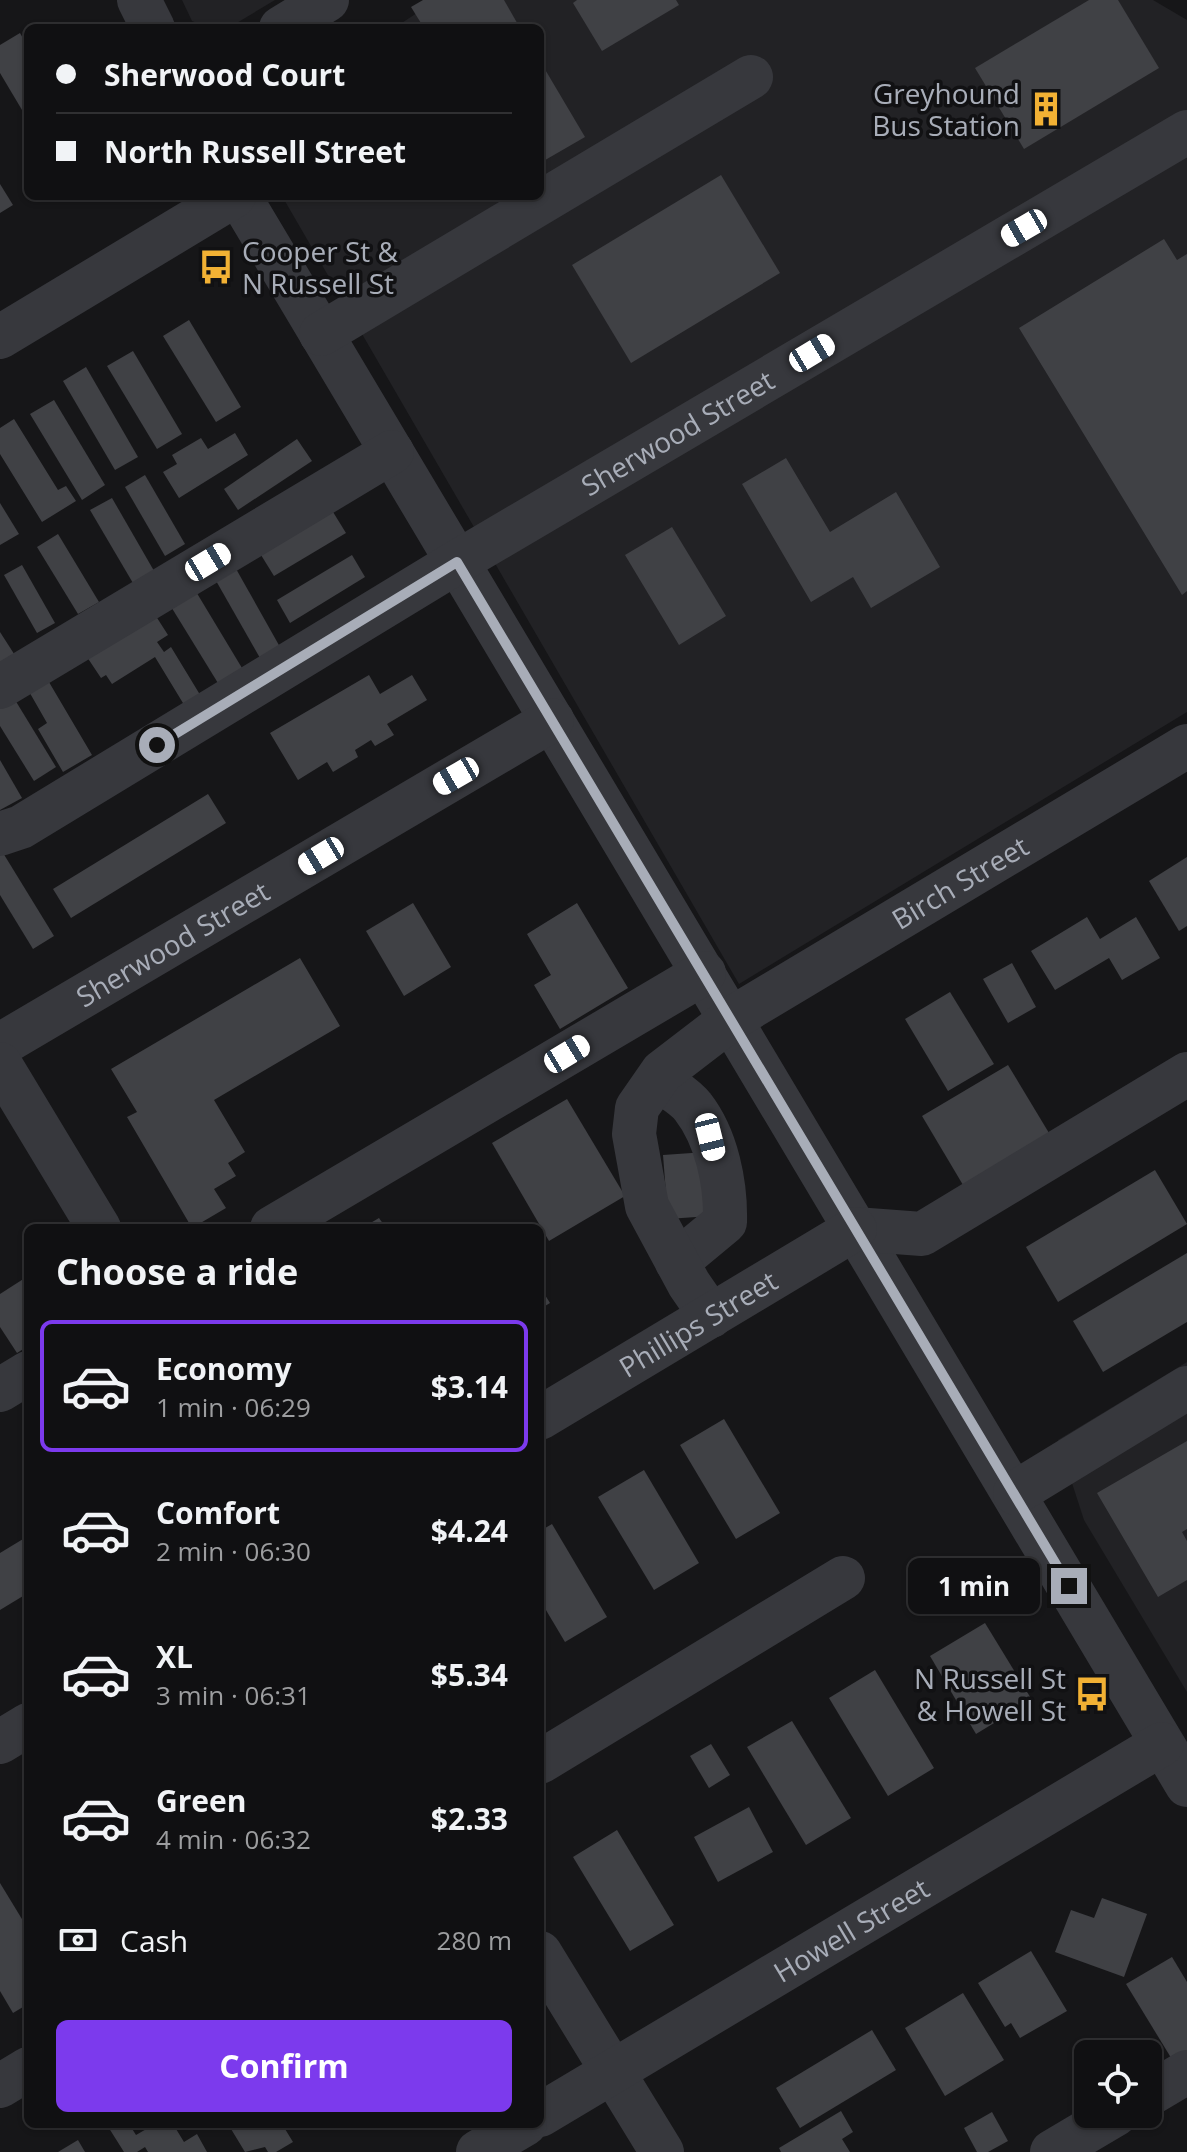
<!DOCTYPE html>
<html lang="en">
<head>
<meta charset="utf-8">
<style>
	:root { --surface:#101012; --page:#19191b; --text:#f1f3f6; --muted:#9c9d9f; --line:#303032; --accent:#7c3aed }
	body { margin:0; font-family:"Open Sans",sans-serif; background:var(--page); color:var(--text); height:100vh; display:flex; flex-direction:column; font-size:30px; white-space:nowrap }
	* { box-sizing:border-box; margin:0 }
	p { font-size:26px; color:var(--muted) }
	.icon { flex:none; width:44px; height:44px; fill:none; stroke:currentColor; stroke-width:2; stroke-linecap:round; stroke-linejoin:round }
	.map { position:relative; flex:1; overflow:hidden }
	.panel { position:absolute; left:24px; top:1224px; width:520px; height:904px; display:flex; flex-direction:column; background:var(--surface); border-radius:12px; box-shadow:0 2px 6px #0004,0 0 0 2px var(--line) }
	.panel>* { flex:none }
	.banner { position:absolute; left:24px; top:24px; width:520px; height:176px; border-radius:12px; box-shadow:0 2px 6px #0004,0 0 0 2px var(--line); display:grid; align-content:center; height:176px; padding:0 32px; background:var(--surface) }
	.buttons { position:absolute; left:1074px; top:2040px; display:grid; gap:16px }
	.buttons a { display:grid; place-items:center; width:88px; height:88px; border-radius:12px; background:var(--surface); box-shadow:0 2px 6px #0004,0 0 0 2px var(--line); font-size:40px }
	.end { position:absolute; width:36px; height:36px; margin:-18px; border:10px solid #a8adb8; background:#111; box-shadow:0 0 0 4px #111 }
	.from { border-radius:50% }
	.bubble { position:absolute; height:56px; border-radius:12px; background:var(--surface); box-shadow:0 2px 6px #0004,0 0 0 2px var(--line); font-size:26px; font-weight:700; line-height:56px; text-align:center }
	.car { position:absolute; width:24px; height:48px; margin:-24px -12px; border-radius:10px; box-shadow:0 0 6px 2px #0007; background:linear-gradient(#fff 24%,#345 0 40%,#fff 0 76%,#345 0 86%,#fff 0) }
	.banner b { display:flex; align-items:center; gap:28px; height:76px; font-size:30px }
	.banner b+b { border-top:2px solid var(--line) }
	.banner i { width:20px; height:20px; background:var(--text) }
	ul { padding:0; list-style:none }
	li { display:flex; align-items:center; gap:24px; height:132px; margin:0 16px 12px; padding:0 16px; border:4px solid transparent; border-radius:12px }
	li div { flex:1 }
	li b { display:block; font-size:30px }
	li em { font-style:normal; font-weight:700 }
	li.selected { border-color:var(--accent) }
	li>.icon { width:72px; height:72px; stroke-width:1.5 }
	h2 { padding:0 32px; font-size:36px; line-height:96px }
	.pay { display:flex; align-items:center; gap:20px; height:88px; padding:0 32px; font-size:30px }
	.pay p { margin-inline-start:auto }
	.action { display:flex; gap:16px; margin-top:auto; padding:16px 32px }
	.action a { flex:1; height:92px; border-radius:12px; background:var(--accent); color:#fff; font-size:32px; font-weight:700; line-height:92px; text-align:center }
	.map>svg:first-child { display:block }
	.built { fill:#222225 }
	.building { fill:#404145 }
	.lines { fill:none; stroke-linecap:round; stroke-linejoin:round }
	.minor { stroke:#37383d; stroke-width:44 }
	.route { stroke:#a8adb8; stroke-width:10 }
	.labels { text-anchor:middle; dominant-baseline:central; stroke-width:7; stroke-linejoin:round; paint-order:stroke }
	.poi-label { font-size:28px; fill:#a8adb8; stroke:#111113; text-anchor:end }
	.street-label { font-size:28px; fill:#a8adb8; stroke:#111113 }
</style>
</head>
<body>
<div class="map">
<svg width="1187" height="2152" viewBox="0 0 1187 2152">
	<rect width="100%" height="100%" fill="#161618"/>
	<g class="built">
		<path d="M182,0h93l-40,24 -27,4 -16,-7z"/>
		<path d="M437,0h716l34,20v692l-448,272 -457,-788h258v-168h-146z"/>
		<path d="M1187,1362v330l-103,-172 -26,-80z"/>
	</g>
	<g class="building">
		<path d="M423,0h81l16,28h-96l-13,-21z"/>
		<path d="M577,0h99l3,5 -77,46 -29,-48z"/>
		<path d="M1089,0h29l41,68 -135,81 -49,-81z"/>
		<path d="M20,33l8,14 -3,68 -25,-42v-28z"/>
		<path d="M540,61l45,76 -45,26z"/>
		<path d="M721,175l59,98 -149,90 -59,-98z"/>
		<path d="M0,184l13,21 -13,8z"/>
		<path d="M1164,239l13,21 10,-6v337l-5,4 -163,-267z"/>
		<path d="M189,320l52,87 -25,15 -53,-86z"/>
		<path d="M133,351l49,83 -25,15 -50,-83z"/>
		<path d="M86,367l52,90 -23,13 -52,-89z"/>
		<path d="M54,400l51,85 -23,15 -52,-86z"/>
		<path d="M14,419l44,71 8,-4 10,15 -34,21 -42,-68v-26z"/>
		<path d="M235,433l13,22 -69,43 -16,-26 14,-8 -5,-9 29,-17 7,11z"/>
		<path d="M297,439l15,22 -74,49 -14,-21z"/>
		<path d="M786,458l44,74 66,-40 44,75 -69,41 -18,-31 -42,25 -69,-118z"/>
		<path d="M145,475l40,69 -20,12 -40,-69z"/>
		<path d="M112,498l49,85 -21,12 -50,-85z"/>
		<path d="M0,503l19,31 -19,11z"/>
		<path d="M333,512l13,21 -72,43 -13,-21z"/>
		<path d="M672,527l54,89 -47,29 -54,-90z"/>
		<path d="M58,534l41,68 -21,12 -41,-67z"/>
		<path d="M352,555l13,22 -75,46 -13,-23z"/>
		<path d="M22,565l33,58 -18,10 -33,-58z"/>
		<path d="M235,567l45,80 -20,11 -45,-79z"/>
		<path d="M195,590l50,83 -24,15 -51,-83z"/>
		<path d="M152,610l16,25 -11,7 7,10 7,-5 31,51 -16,10 -31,-51 -43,27 -6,-9 -5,3 -16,-24z"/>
		<path d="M0,632l18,28 -18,12z"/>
		<path d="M369,675l11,19 32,-19 15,25 -40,24 7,11 -19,11 -4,-6 -16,10 3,7 -25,15 -6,-10 -29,18 -28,-47z"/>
		<path d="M46,677l46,78 -29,17 -25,-43 9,-6 -20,-35z"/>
		<path d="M12,695l44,72 -22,14 -34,-55v-24z"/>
		<path d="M0,760l22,38 -22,12z"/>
		<path d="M208,794l18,29 -155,95 -18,-29z"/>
		<path d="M0,848l54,88 -21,13 -33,-54z"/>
		<path d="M1187,857v69l-8,5 -30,-50z"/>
		<path d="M413,903l38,64 -47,29 -38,-65z"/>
		<path d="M577,903l51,85 -68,41 -26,-44 17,-10 -24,-41z"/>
		<path d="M1087,917l13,22 36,-22 24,41 -38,22 -13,-22 -54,32 -24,-39z"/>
		<path d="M300,958l40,68 -126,74 31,52 -17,11 8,13 -22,13 12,19 -34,20 -65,-111 10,-5 -26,-43z"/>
		<path d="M1012,963l24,44 -28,16 -25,-44z"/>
		<path d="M950,992l44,72 -46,27 -43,-72z"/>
		<path d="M1008,1065l44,73 -86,52 -44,-74z"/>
		<path d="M567,1099l58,97 -76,45 -57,-98z"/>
		<path d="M706,1152l4,64 -42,3 -5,-64z"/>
		<path d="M1155,1170l32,54 -129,78 -32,-55z"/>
		<path d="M379,1218l7,10h-24z"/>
		<path d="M1187,1253v69l-84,50 -30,-51z"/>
		<path d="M28,1276v70l-11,7 -17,-26v-33z"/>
		<path d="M540,1287l10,16 -10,6z"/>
		<path d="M724,1419l56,94 -44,26 -56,-94z"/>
		<path d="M1187,1441v88l-5,3 5,9v39l-29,17 -61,-104z"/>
		<path d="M644,1470l55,93 -45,27 -56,-93z"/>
		<path d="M552,1524l55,93 -42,25 -25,-42v-69z"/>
		<path d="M28,1536v57l-28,17v-57z"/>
		<path d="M985,1623l47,77 -56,34 -46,-78z"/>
		<path d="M875,1670l59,98 -46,28 -59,-98z"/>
		<path d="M792,1721l59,97 -45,27 -59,-98z"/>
		<path d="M711,1744l19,31 -21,13 -19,-32z"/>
		<path d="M749,1807l24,45 -55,30 -24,-45z"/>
		<path d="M617,1830l57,95 -44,26 -57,-94z"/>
		<path d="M0,1883l28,46v75l-15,9 -13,-22z"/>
		<path d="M1102,1898l45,16 -23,63 -69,-25 16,-42 23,8z"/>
		<path d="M1031,1951l36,60 -47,27 -9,-15 -6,4 -27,-44z"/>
		<path d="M1172,1957l15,25v71l-14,8 -47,-77z"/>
		<path d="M963,1993l41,67 -59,36 -40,-68z"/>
		<path d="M872,2030l24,40 -96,58 -24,-40z"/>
		<path d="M841,2111l12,21 -11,7 8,13h-69l-2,-4z"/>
		<path d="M992,2112l16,29 -20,11h-11l-13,-24z"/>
		<path d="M129,2124l7,11 19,-11h18l11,18 13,-8 10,18h-59l-3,-5 -8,5h-13l-17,-27z"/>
		<path d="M228,2124h54l11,18 -17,10h-8l-3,-5 -20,5z"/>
		<path d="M78,2140l7,12h-27z"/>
	</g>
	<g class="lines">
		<g class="minor">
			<path d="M139,0l14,28"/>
			<path d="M281,28l46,-28"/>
			<path d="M239,196l948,1589"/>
			<path d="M321,334l430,-257"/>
			<path d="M0,337l234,-141"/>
			<path d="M0,687l392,-235"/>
			<path id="s1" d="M0,834l21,-7 436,-265 730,-430"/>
			<path id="s2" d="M0,1045l552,-325"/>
			<path d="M0,1064l99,164"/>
			<path d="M658,1079c11,9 27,17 35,28 24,31 33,77 32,115l-48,40"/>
			<path d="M272,1228l432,-255"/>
			<path d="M855,1229l67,5 265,-160"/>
			<path id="s3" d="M711,1316l-22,-32 -42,-78 -13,-72 3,-26 25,-36 69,-53 456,-273"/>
			<path d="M0,1390l28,-17"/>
			<path id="s4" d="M540,1418l315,-189"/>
			<path d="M1015,1493l172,-105"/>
			<path d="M0,1742l28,-17"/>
			<path d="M540,1762l303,-184"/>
			<path d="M540,1953l122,199"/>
			<path d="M0,2086l28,-17"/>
			<path d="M1148,2095l39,-23"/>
			<path id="s5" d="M540,2115l622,-371"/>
			<path d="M478,2152l47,-28"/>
			<path d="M1052,2152l64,-38"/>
		</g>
	</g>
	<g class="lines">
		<path class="route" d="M157,745l300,-183 612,1024"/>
	</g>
	<defs>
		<g id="building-bare" transform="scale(2.76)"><path d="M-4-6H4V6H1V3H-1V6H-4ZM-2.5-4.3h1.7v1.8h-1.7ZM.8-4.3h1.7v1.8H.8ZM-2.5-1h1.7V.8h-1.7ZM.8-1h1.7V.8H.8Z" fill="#f2b134" stroke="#111113" stroke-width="2.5" paint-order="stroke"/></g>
		<g id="bus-bare" transform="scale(2.76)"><path d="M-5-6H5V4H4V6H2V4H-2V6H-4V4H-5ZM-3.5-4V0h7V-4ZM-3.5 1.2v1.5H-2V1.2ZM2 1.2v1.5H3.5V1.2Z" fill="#f2b134" stroke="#111113" stroke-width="2.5" paint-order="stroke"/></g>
	</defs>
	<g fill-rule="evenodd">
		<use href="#building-bare" x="1046" y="109"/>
		<use href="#bus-bare" x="216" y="267"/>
		<use href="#bus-bare" x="1092" y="1694"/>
	</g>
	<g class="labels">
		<g class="poi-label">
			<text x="1020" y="93">Greyhound<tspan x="1020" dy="32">Bus Station</tspan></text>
			<text x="242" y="251" text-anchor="start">Cooper St &amp;<tspan x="242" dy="32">N Russell St</tspan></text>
			<text x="1066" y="1678">N Russell St<tspan x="1066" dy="32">&amp; Howell St</tspan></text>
		</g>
		<g class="street-label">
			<text stroke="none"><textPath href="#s1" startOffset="788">Sherwood Street</textPath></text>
			<text stroke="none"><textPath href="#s3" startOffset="624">Birch Street</textPath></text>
			<text stroke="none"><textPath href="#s2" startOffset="200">Sherwood Street</textPath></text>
			<text stroke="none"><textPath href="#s4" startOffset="184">Phillips Street</textPath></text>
			<text stroke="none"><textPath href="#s5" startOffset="362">Howell Street</textPath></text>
		</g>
	</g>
</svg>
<div class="buttons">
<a><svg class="icon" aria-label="locate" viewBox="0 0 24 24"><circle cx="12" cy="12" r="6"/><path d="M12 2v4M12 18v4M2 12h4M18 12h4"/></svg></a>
</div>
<i class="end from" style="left:157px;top:745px"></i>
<i class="end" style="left:1069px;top:1586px"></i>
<div class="bubble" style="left:908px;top:1558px;width:132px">1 min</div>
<i class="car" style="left:1024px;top:228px;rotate:240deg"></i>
<i class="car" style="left:812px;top:353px;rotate:59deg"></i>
<i class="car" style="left:208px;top:562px;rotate:59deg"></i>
<i class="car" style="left:456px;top:776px;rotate:240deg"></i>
<i class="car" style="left:321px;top:856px;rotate:239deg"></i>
<i class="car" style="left:567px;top:1054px;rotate:59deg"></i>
<i class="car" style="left:710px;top:1137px;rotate:166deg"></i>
<div class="banner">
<b><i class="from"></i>Sherwood Court</b>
<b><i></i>North Russell Street</b>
</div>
<section class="panel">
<h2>Choose a ride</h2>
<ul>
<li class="selected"><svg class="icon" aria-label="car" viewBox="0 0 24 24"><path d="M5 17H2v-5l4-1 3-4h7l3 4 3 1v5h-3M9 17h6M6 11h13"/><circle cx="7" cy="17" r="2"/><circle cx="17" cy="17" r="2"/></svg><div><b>Economy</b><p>1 min · 06:29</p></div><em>$3.14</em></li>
<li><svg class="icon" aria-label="car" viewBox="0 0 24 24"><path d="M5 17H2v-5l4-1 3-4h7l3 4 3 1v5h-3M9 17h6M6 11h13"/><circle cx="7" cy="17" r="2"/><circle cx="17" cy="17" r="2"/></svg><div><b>Comfort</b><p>2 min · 06:30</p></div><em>$4.24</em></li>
<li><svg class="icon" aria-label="car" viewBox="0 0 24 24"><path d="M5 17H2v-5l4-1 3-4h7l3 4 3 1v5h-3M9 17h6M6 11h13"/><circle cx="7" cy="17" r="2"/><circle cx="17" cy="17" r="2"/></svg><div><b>XL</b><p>3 min · 06:31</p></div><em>$5.34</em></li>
<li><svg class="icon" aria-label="car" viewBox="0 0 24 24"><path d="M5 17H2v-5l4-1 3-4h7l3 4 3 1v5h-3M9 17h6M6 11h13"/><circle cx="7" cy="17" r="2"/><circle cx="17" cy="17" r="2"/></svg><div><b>Green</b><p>4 min · 06:32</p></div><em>$2.33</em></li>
</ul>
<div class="pay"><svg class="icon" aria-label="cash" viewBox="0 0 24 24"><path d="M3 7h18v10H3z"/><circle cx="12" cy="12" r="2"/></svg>Cash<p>280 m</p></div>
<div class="action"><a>Confirm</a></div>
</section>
</div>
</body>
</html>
